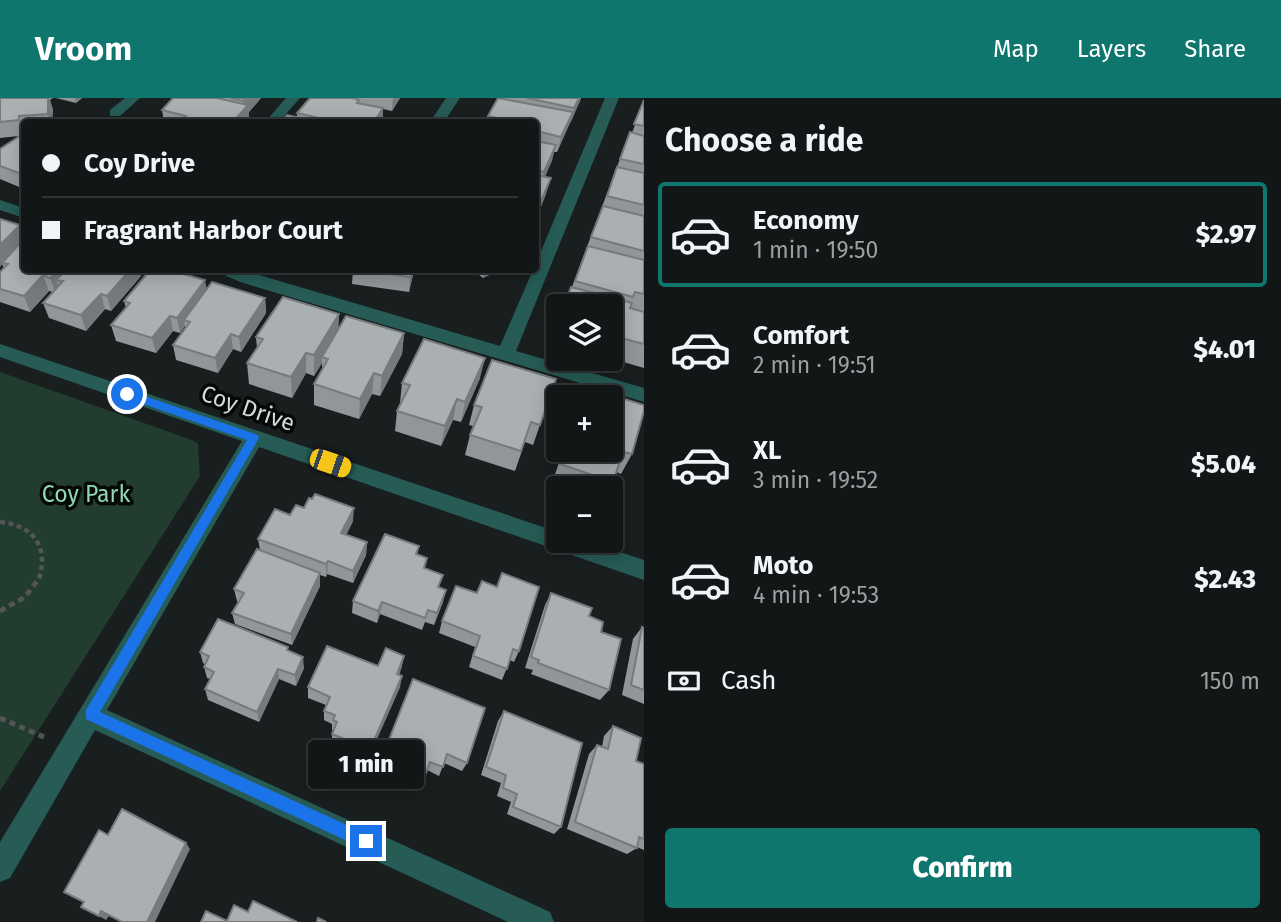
<!DOCTYPE html>
<html lang="en">
<head>
<meta charset="utf-8">
<style>
	:root { --surface:#131617; --page:#1c1f20; --text:#f1f3f6; --muted:#9d9fa1; --line:#323536; --accent:#0f766e }
	body { margin:0; font-family:"Fira Sans",sans-serif; background:var(--page); color:var(--text); height:100vh; display:flex; flex-direction:column; font-size:26px; white-space:nowrap }
	* { box-sizing:border-box; margin:0 }
	p { font-size:23px; color:var(--muted) }
	.icon { flex:none; width:38px; height:38px; fill:none; stroke:currentColor; stroke-width:2; stroke-linecap:round; stroke-linejoin:round }
	.map { position:relative; flex:1; overflow:hidden }
	.sheet { display:flex; flex-direction:column; background:var(--surface); width:637px }
	.sheet>* { flex:none }
	.top-card { position:absolute; left:21px; top:21px; width:518px; height:154px; border-radius:7px; box-shadow:0 4px 18px #0003,0 0 0 2px var(--line); display:grid; align-content:center; height:154px; padding:0 21px; background:var(--surface) }
	.fabs { position:absolute; left:546px; top:196px; display:grid; gap:14px }
	.fabs a { display:grid; place-items:center; width:77px; height:77px; border-radius:7px; background:var(--surface); box-shadow:0 4px 18px #0003,0 0 0 2px var(--line); font-size:35px }
	.end { position:absolute; width:32px; height:32px; margin:-16px; border:9px solid #1a73e8; background:#fff; box-shadow:0 0 0 4px #fff }
	.from { border-radius:50% }
	.bubble { position:absolute; height:49px; border-radius:7px; background:var(--surface); box-shadow:0 4px 18px #0003,0 0 0 2px var(--line); font-size:23px; font-weight:800; line-height:49px; text-align:center }
	.car { position:absolute; width:21px; height:42px; margin:-21px -10px; border-radius:9px; box-shadow:0 0 5px 2px #0007; background:linear-gradient(#f5c518 24%,#345 0 40%,#f5c518 0 76%,#345 0 86%,#f5c518 0) }
	.top-card b { display:flex; align-items:center; gap:24px; height:66px; font-size:26px }
	.top-card b+b { border-top:2px solid var(--line) }
	.top-card i { width:18px; height:18px; background:var(--text) }
	ul { padding:0; list-style:none }
	li { display:flex; align-items:center; gap:21px; height:105px; margin:0 14px 10px; padding:0 7px; border:4px solid transparent; border-radius:7px }
	li div { flex:1 }
	li b { display:block; font-size:26px }
	li em { font-style:normal; font-weight:800 }
	li.selected { border-color:var(--accent) }
	li>.icon { width:63px; height:63px; stroke-width:1.5 }
	h2 { padding:0 21px; font-size:32px; line-height:84px }
	.pay { display:flex; align-items:center; gap:18px; height:77px; padding:0 21px; font-size:26px }
	.pay p { margin-inline-start:auto }
	.primary-button { display:flex; gap:14px; margin-top:auto; padding:14px 21px }
	.primary-button a { flex:1; height:80px; border-radius:7px; background:var(--accent); color:#fff; font-size:28px; font-weight:800; line-height:80px; text-align:center }
	header { display:flex; align-items:center; gap:42px; box-sizing:border-box; height:98px; padding:0 35px; background:var(--accent); color:#fff }
	header strong { font-size:33px }
	nav { display:flex; gap:38px; margin-inline-start:auto; font-size:24px }
	main { display:flex; flex:1; min-height:0 }
	.map>svg:first-child { display:block }
	.green { fill:#223c2f }
	.lines { fill:none; stroke-linecap:round; stroke-linejoin:round }
	.path-far1 { stroke:#525657; stroke-width:4.5; stroke-dasharray:5 3.5; stroke-linecap:butt }
	.path { stroke:#525657; stroke-width:5; stroke-dasharray:6 4.5; stroke-linecap:butt }
	.minor { fill:#265b56; fill-rule:evenodd }
	.wall { fill:#929699 }
	.shaded-wall { fill:#777a7d }
	.building { fill:#aaafb2; stroke:#777a7d; stroke-width:2 }
	.route { fill:#1a73e8 }
	.labels { text-anchor:middle; dominant-baseline:central; stroke-width:7; stroke-linejoin:round; paint-order:stroke }
	.street-label { font-size:23px; fill:#d6d9da; stroke:#060808 }
	.park-label { font-size:23px; fill:#8ddab2; stroke:#060808 }
</style>
</head>
<body>
<header>
<strong>Vroom</strong>
<nav><a>Map</a><a>Layers</a><a>Share</a></nav>
</header>
<main>
<div class="map">
<svg width="644" height="824" viewBox="0 0 644 824">
	<rect width="100%" height="100%" fill="#191e1f"/>
	<path class="green" d="M0,274l192,68 6,4 2,32 -200,315z"/>
	<g class="lines">
		<path class="path-far1" d="M0,424c33,3 49,24 39,57"/>
		<g class="path">
			<path d="M0,513l25,-14 15,-20"/>
			<path d="M0,620l44,19"/>
		</g>
		<g class="minor">
			<path d="M125,0h15l-20,18h-10v-6z"/>
			<path d="M286,0h14l-21,24h-14z"/>
			<path d="M446,0h14l-16,24h-14z"/>
			<path d="M605,0h14l-103,253 128,37v14l-404,-120 -18,-8 -2,-4h22l258,76 33,-76h3v-7z"/>
			<path d="M0,102l24,8v10l-24,-8z"/>
			<path d="M0,246l558,188v9h28l58,19v20l-385,-133 -152,263 443,202 4,10h-46l-413,-192 -85,148 -10,4v-40l242,-401 -242,-84z"/>
		</g>
	</g>
	<g class="wall">
		<path d="M0,0h53l-3,2 3,10 -1,12h-28v67l-24,-10v-30l19,-13 -19,2z"/>
		<path d="M56,0h26l-6,5z"/>
		<path d="M173,0h88l-12,14v9l-1,1h-84l-2,-12z"/>
		<path d="M310,0h90l-8,13 -9,-2v13h-102l16,-5v-4z"/>
		<path d="M502,0h79l-24,54h-3l-9,25 1,17 -10,25v-97h-50l2,-6z"/>
		<path d="M644,2v268l-31,-9 -2,5 -18,-5h18v-53l-39,-19 58,-155 2,1z"/>
		<path d="M0,121l24,51 117,6 -30,35 -6,-2 -19,22 -37,-13 -6,-15 10,-11 -4,-1 -19,21 -30,-10v-30l4,-4 -2,-4 -2,3z"/>
		<path d="M309,172h19l-6,5z"/>
		<path d="M353,172h61l-5,22 -57,-8z"/>
		<path d="M473,172h26l-16,8z"/>
		<path d="M207,191l58,9 1,15 -25,39 -8,-3 -15,24 -42,-13 -3,-15 12,-17v-2l-5,7 -7,-2 -17,22 -40,-12 -5,-16 15,-17 -2,-7z"/>
		<path d="M339,216l-1,16 66,3 -2,21 -22,42 -8,-2 -13,25 -45,-14v-21l8,-14v-7l-8,13 -8,-3 -14,25 -43,-14 -2,-21 10,-15 -1,-11z"/>
		<path d="M558,225v26l-8,-2z"/>
		<path d="M480,280l-19,44 -8,-2 -12,26 -46,-15 2,-20 4,-8h-1l2,-20z"/>
		<path d="M556,281l-23,66 -8,-3 -10,29 -50,-16 5,-20 3,-9 -4,-1 5,-20z"/>
		<path d="M579,287l53,69 -11,20 -5,-2 -6,16h-43l-15,-5 10,-29 -8,-2 4,-13v11h53z"/>
		<path d="M304,410l49,13 -7,14 21,7 -1,13 -13,28 -26,-9 -1,3 -6,-2v11l-28,59 -57,-21 -3,-11 6,-11 -1,-1 -3,-12 26,-39 -2,-11 32,-24z"/>
		<path d="M419,448l-2,9 8,14 14,18 4,15 -9,23 -9,-3 -3,8 -42,-16 -3,9 -25,-10 1,-12z"/>
		<path d="M551,495l38,23 12,16 8,58 -9,10 -69,-26 2,-4 -8,-2 20,-63z"/>
		<path d="M442,523l77,30 -5,11 -4,-2 -8,20 -33,-13 6,-20 -36,-14z"/>
		<path d="M642,529l2,1v76l-22,-9 11,-56z"/>
		<path d="M288,549v4l16,17 -8,18 -17,-7 -20,43 -51,-22 -3,-11 5,-10 -3,-1 -3,-11 1,-3 -2,-1 -3,-11z"/>
		<path d="M378,568h24l-3,9 1,12 -32,72 -36,-16v-9l2,-4h-2v-6l-8,-4v-9l2,-6 -18,-7v-11z"/>
		<path d="M413,581l54,84 -5,8 -18,-8 -5,13 -12,-6 -5,12 -41,-19 2,-8z"/>
		<path d="M504,613l57,116 -7,7 -47,-20 4,-12 -14,-6 4,-13 -20,-8 17,-54z"/>
		<path d="M613,628l23,35 8,3v86l-7,-3v1l-10,6 -60,-25 22,-75 8,-9 5,2 2,-11z"/>
	</g>
	<g class="shaded-wall">
		<path d="M48,0h1l4,12 -1,12h-2l-2,-8z"/>
		<path d="M75,0h7l-6,5z"/>
		<path d="M246,0h15l-12,14v9l-1,1h-15l11,-12 -1,-9z"/>
		<path d="M393,0h7l-8,13z"/>
		<path d="M579,0h2l-1,3 -10,23 4,-16z"/>
		<path d="M383,10v14h-9z"/>
		<path d="M573,14l-5,15 -11,25 4,-15z"/>
		<path d="M19,18l5,16v4l-5,-16z"/>
		<path d="M556,47l-4,16 -12,27 4,-16z"/>
		<path d="M551,80l-5,16 -10,25 2,-11z"/>
		<path d="M20,127l4,12v5l-22,21v1l-2,3v-22z"/>
		<path d="M58,172h19l-14,11 -7,-1 4,9 -4,4 -6,-15z"/>
		<path d="M130,172h10l1,6 -30,35 -4,-15z"/>
		<path d="M322,172h6l-6,5z"/>
		<path d="M412,172h2l-5,22 1,-15z"/>
		<path d="M485,172h14l-16,8z"/>
		<path d="M43,177l6,16 -19,21 -6,-16z"/>
		<path d="M205,182l3,16 -24,24 1,6 -5,7 -3,-15z"/>
		<path d="M101,196l4,15 -19,22 -5,-16z"/>
		<path d="M265,200l1,15 -25,39 -2,-15z"/>
		<path d="M339,216l-1,21 -16,22v6l-8,13v-21z"/>
		<path d="M170,218l3,15 -17,22 -4,-15z"/>
		<path d="M404,235l-2,21 -22,42 2,-20z"/>
		<path d="M231,236l2,15 -15,24 -3,-15z"/>
		<path d="M306,255v20l-14,25 -1,-21z"/>
		<path d="M485,260l-5,20 -19,44 4,-20z"/>
		<path d="M374,275l-2,21 -13,25 1,-20z"/>
		<path d="M457,301l-4,21 -12,26 4,-20z"/>
		<path d="M354,410l-1,13 -12,25v-13z"/>
		<path d="M367,444l-1,13 -13,28v-12z"/>
		<path d="M328,463l-1,13 -1,3v-13z"/>
		<path d="M320,475v13l-28,59 -1,-11z"/>
		<path d="M446,492l-3,12 -9,23 3,-12z"/>
		<path d="M382,504l-2,12 -3,9 1,-12z"/>
		<path d="M404,558l-2,10 -7,18 2,-10z"/>
		<path d="M303,559l1,11 -8,18 -1,-11z"/>
		<path d="M278,571l1,10 -20,43 -2,-10z"/>
		<path d="M402,578l-2,11 -32,72 2,-9z"/>
		<path d="M186,745l4,6 -35,73h-8z"/>
		<path d="M101,813l8,5 -3,4 -7,-4z"/>
	</g>
	<g class="building">
		<path d="M0,0h48v16l-29,2v4l-19,2z"/>
		<path d="M173,0h44l31,7 -15,17h-37l-13,-3 3,-3 -24,-6z"/>
		<path d="M231,0h15l-3,3z"/>
		<path d="M310,0h43l6,2 -2,3 26,5 -9,14h-23l-7,-1 -1,1h-7l-39,-9z"/>
		<path d="M498,0l75,14 -12,25 -25,-6v-9h-22l-26,-6z"/>
		<path d="M527,0h52l-5,10z"/>
		<path d="M644,2v26l-10,-2z"/>
		<path d="M287,17l32,7h-38z"/>
		<path d="M630,34l14,4v28l-24,-5z"/>
		<path d="M21,37l3,1v39l-24,-9v-17z"/>
		<path d="M536,43l20,4 -12,27 -8,-2z"/>
		<path d="M617,69l27,6v32l-37,-9z"/>
		<path d="M536,77l15,3 -13,30 -2,-1z"/>
		<path d="M603,108l41,10v35l-53,-14z"/>
		<path d="M0,121l20,6 -20,20z"/>
		<path d="M24,141v31h34l-8,8 -7,-3 -19,21 -24,-7v-17l8,-8 -6,-1z"/>
		<path d="M588,148l56,14v34l-9,-2 -2,5 -58,-16z"/>
		<path d="M66,172h64l-23,26 -6,-2 -20,21 -38,-12 20,-22 -7,-1z"/>
		<path d="M150,172h19l36,10 -28,38 -7,-2 -18,22 -41,-13 19,-22 -6,-2z"/>
		<path d="M361,172h51l-2,7z"/>
		<path d="M212,184l53,16 -26,39 -8,-3 -16,24 -42,-13 17,-23 -6,-2z"/>
		<path d="M571,189l61,16 -2,5 14,4v32l-23,-6 -1,5 -9,-3v-34h-47z"/>
		<path d="M283,199l56,17 -25,41 -8,-2 -15,24 -44,-14 16,-24 -7,-2z"/>
		<path d="M346,218l58,17 -22,43 -8,-3 -14,26 -46,-15 14,-25 -6,-2z"/>
		<path d="M424,241l61,19 -20,44 -8,-3 -12,27 -48,-15 13,-26 -8,-2z"/>
		<path d="M492,262l64,19 -16,46 -9,-3 -10,29 -51,-16 12,-28 -8,-2z"/>
		<path d="M579,287l65,20v6l-12,43 -9,-2 -10,30 -53,-18 5,-14h46v-53h-37z"/>
		<path d="M315,396l39,14 -13,25 26,9 -14,29 -25,-10 -2,3 -68,-25 17,-30 15,6 6,-10 8,3 5,-10 3,1z"/>
		<path d="M385,436l34,12 -3,8 11,4 -3,10 19,7 -5,12 8,3 -9,23 -9,-3 -3,8 -43,-16 -4,9 -25,-10z"/>
		<path d="M257,451l63,24 -29,61 -59,-21 12,-20 -10,-4z"/>
		<path d="M502,475l37,14 -20,64 -6,-2 -6,20 -34,-13 7,-20 -38,-15 14,-35 21,7 5,-12 15,6z"/>
		<path d="M551,495l41,15 -3,8 14,6 -2,10 20,7 -12,51 -71,-27 1,-3 -8,-3z"/>
		<path d="M218,521l70,28 -1,3 16,7 -8,18 -17,-6 -21,43 -52,-23 9,-17 -10,-5 5,-11 -9,-4z"/>
		<path d="M642,529l2,1v62l-13,-5z"/>
		<path d="M327,548l51,20 8,-18 18,8 -7,18 5,2 -32,74 -38,-16 5,-12 -4,-2 2,-5 -11,-4 6,-14 -22,-10z"/>
		<path d="M413,581l72,29 -18,55 -20,-9 -4,13 -13,-5 -4,11 -43,-18z"/>
		<path d="M504,613l78,32 -21,84 -48,-20 4,-13 -14,-6 3,-13 -20,-8z"/>
		<path d="M613,628l28,12 -5,23 8,3v75l-5,-2 -2,11 -62,-26 22,-77 11,4z"/>
		<path d="M122,711l64,34 -39,79h-25l-21,-11 -2,5 -18,-9 3,-5 -20,-10 35,-62 9,5z"/>
		<path d="M253,803l44,21h-96l5,-11 21,10 7,-16 14,7z"/>
		<path d="M318,820l8,4h-9z"/>
	</g>
	<path class="route" d="M127,292l131,45 1,3 -159,274 271,124 2,5 -2,6 -5,2 -6,-2 -274,-128v-9l161,-270 -124,-43v-6z"/>
	<g class="labels">
		<g class="street-label">
			<text transform="translate(248 310) rotate(19)">Coy Drive</text>
		</g>
		<g class="park-label">
			<text x="86" y="396">Coy Park</text>
		</g>
	</g>
</svg>
<div class="fabs">
<a><svg class="icon" aria-label="layers" viewBox="0 0 24 24"><path d="M12 4l9 5-9 5-9-5zM3 14l9 5 9-5"/></svg></a>
<a>+</a>
<a>−</a>
</div>
<i class="end from" style="left:127px;top:296px"></i>
<i class="end" style="left:366px;top:743px"></i>
<div class="bubble" style="left:308px;top:642px;width:116px">1 min</div>
<i class="car" style="left:330px;top:365px;rotate:109deg"></i>
<div class="top-card">
<b><i class="from"></i>Coy Drive</b>
<b><i></i>Fragrant Harbor Court</b>
</div>
</div>
<section class="sheet">
<h2>Choose a ride</h2>
<ul>
<li class="selected"><svg class="icon" aria-label="car" viewBox="0 0 24 24"><path d="M5 17H2v-5l4-1 3-4h7l3 4 3 1v5h-3M9 17h6M6 11h13"/><circle cx="7" cy="17" r="2"/><circle cx="17" cy="17" r="2"/></svg><div><b>Economy</b><p>1 min · 19:50</p></div><em>$2.97</em></li>
<li><svg class="icon" aria-label="car" viewBox="0 0 24 24"><path d="M5 17H2v-5l4-1 3-4h7l3 4 3 1v5h-3M9 17h6M6 11h13"/><circle cx="7" cy="17" r="2"/><circle cx="17" cy="17" r="2"/></svg><div><b>Comfort</b><p>2 min · 19:51</p></div><em>$4.01</em></li>
<li><svg class="icon" aria-label="car" viewBox="0 0 24 24"><path d="M5 17H2v-5l4-1 3-4h7l3 4 3 1v5h-3M9 17h6M6 11h13"/><circle cx="7" cy="17" r="2"/><circle cx="17" cy="17" r="2"/></svg><div><b>XL</b><p>3 min · 19:52</p></div><em>$5.04</em></li>
<li><svg class="icon" aria-label="car" viewBox="0 0 24 24"><path d="M5 17H2v-5l4-1 3-4h7l3 4 3 1v5h-3M9 17h6M6 11h13"/><circle cx="7" cy="17" r="2"/><circle cx="17" cy="17" r="2"/></svg><div><b>Moto</b><p>4 min · 19:53</p></div><em>$2.43</em></li>
</ul>
<div class="pay"><svg class="icon" aria-label="cash" viewBox="0 0 24 24"><path d="M3 7h18v10H3z"/><circle cx="12" cy="12" r="2"/></svg>Cash<p>150 m</p></div>
<div class="primary-button"><a>Confirm</a></div>
</section>
</main>
</body>
</html>
